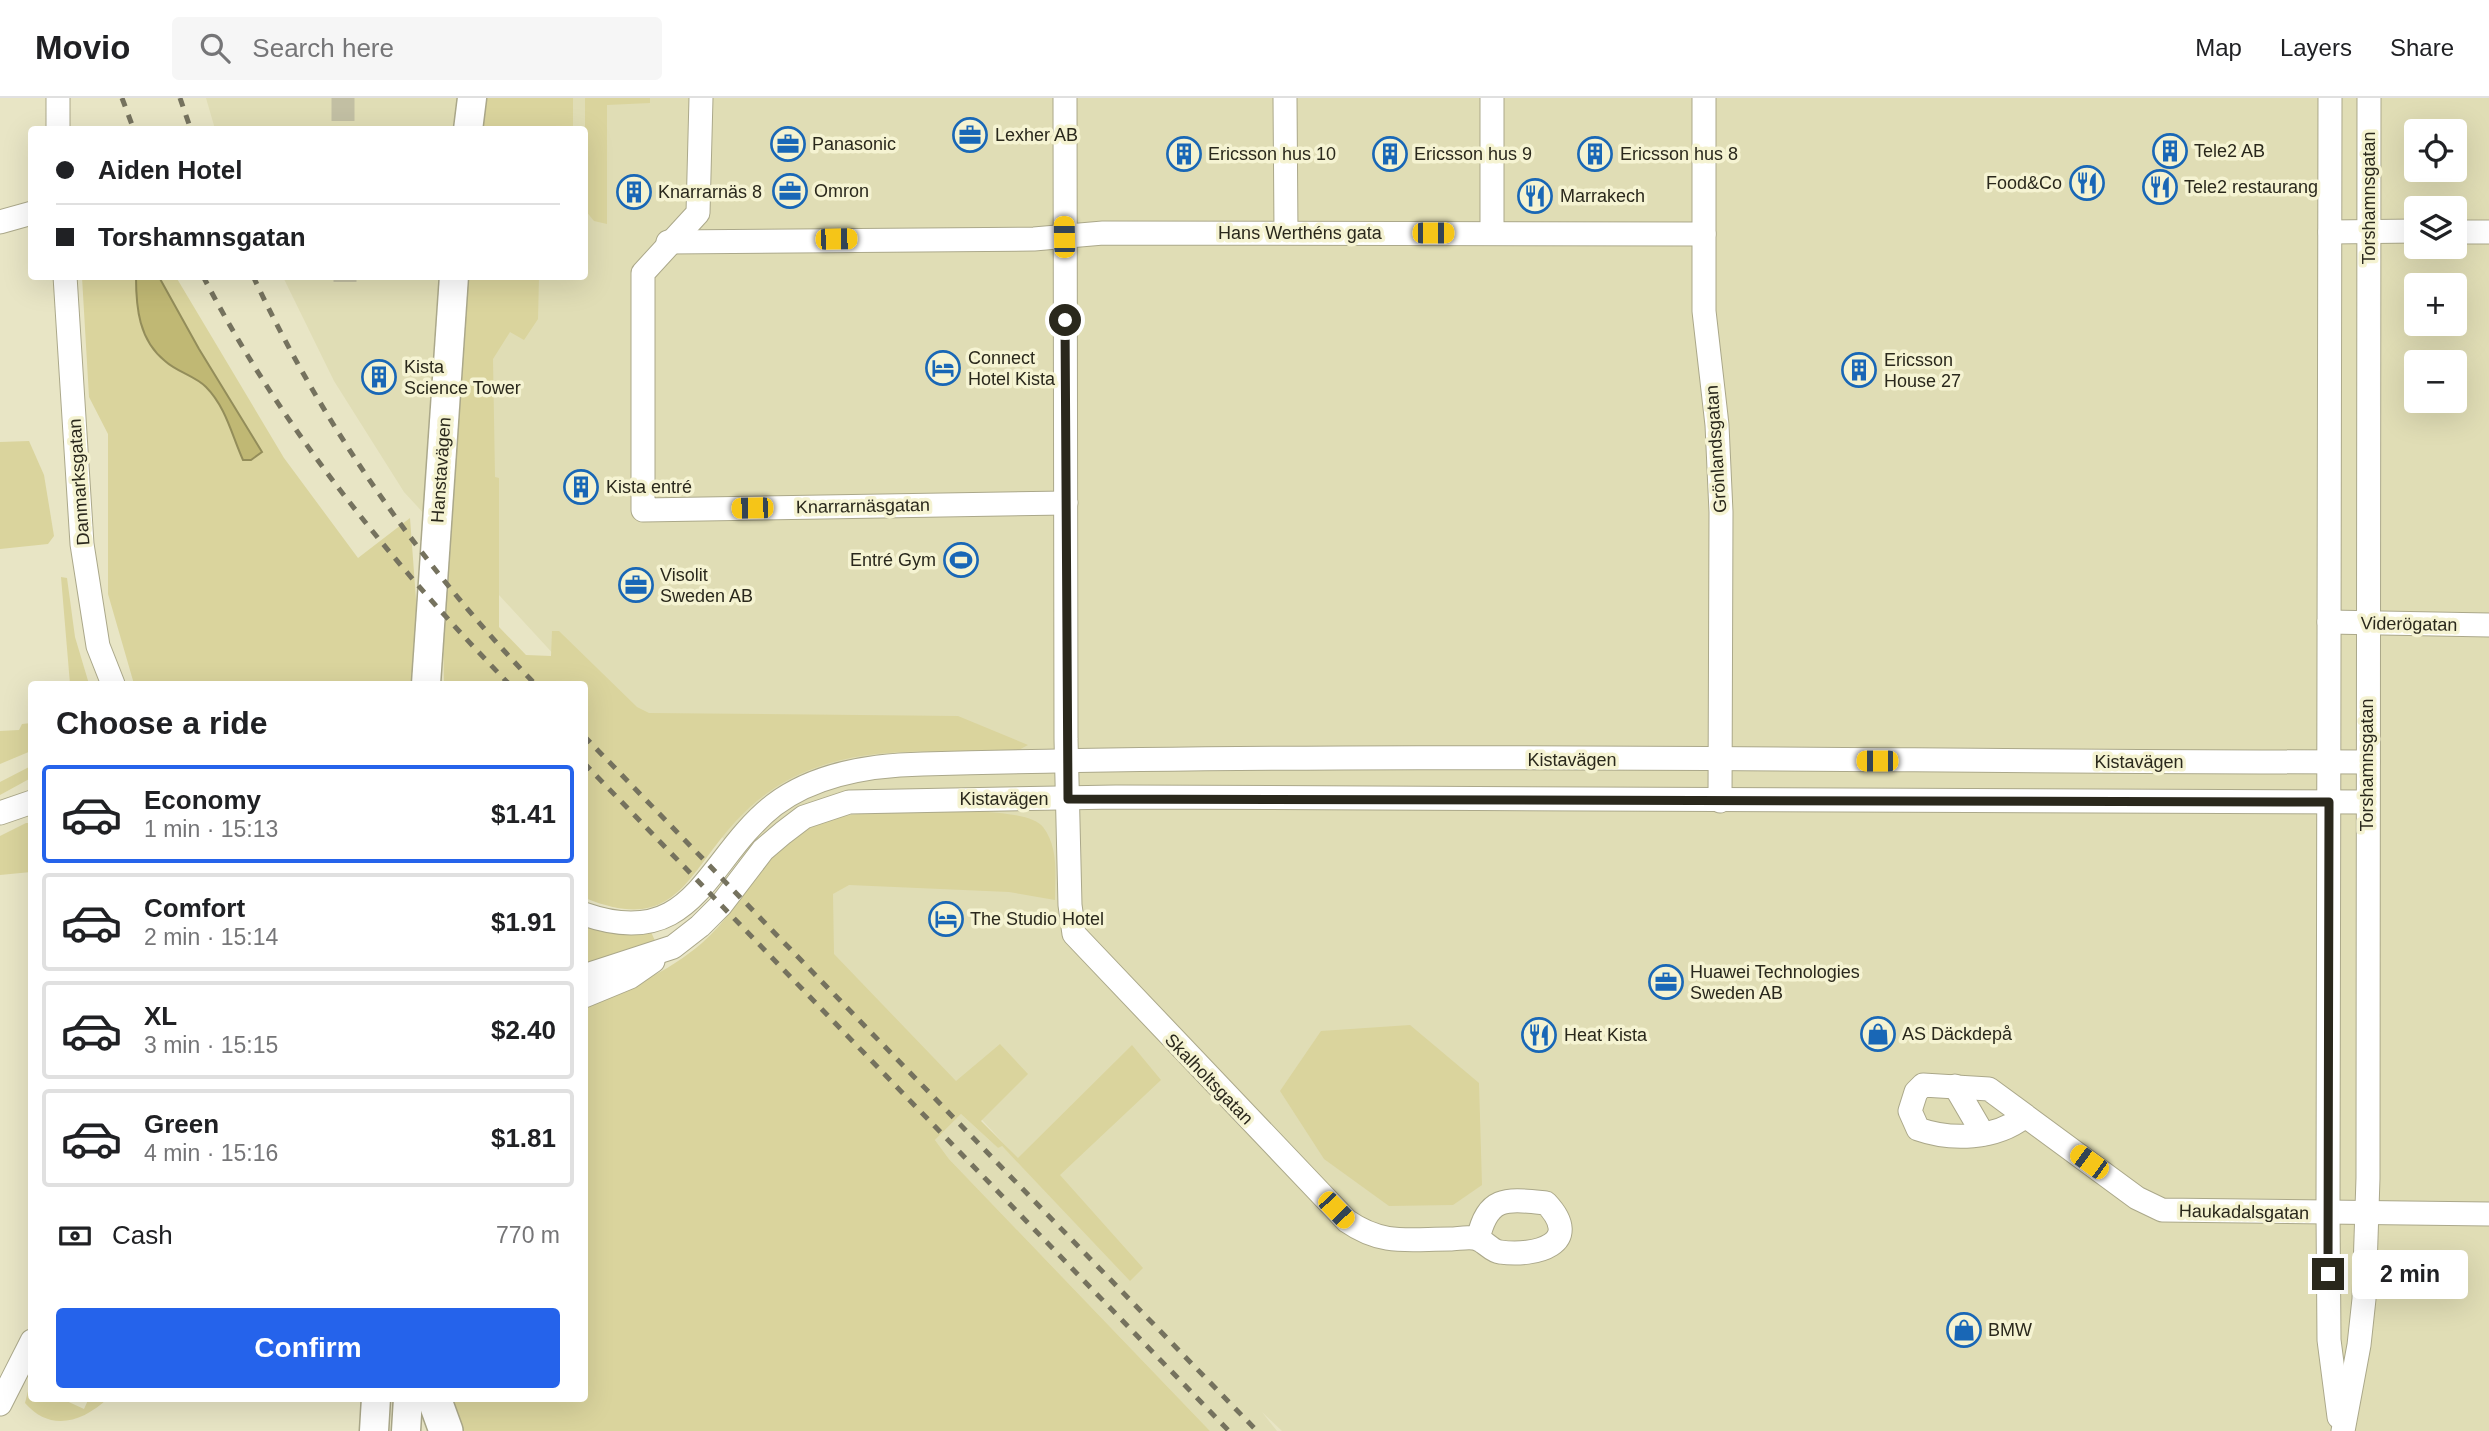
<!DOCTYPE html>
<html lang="en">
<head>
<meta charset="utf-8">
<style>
	:root { --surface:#fff; --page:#f6f6f6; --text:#202124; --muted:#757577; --line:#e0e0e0; --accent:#2563eb }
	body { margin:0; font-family:Helvetica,sans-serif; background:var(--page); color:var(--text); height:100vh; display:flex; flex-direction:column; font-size:26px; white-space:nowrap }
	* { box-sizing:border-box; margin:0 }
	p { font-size:23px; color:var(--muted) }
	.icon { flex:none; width:38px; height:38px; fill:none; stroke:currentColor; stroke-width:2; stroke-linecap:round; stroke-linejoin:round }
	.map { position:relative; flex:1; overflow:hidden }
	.panel { position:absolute; left:28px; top:583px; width:560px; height:721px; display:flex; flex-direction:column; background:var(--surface); border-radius:7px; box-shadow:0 7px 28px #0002 }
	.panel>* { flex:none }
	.guide { position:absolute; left:28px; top:28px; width:560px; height:154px; border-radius:7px; box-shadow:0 7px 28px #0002; display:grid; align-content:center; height:154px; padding:0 28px; background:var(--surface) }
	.tools { position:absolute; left:2404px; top:21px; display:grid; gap:14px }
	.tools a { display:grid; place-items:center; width:63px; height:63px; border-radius:7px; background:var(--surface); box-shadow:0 7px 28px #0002; font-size:35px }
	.end { position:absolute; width:32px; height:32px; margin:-16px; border:9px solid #2a281c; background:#fff; box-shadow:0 0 0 4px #fff }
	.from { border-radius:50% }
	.bubble { position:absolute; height:49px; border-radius:7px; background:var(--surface); box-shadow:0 7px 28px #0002; font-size:23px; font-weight:600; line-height:49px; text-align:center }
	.car { position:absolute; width:21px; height:42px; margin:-21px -10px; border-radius:9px; box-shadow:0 0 5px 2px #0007; background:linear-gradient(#f5c518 24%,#345 0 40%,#f5c518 0 76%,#345 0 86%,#f5c518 0) }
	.guide b { display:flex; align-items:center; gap:24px; height:66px; font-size:26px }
	.guide b+b { border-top:2px solid var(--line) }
	.guide i { width:18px; height:18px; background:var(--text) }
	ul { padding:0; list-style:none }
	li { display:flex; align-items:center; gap:21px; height:98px; margin:0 14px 10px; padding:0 14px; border:4px solid var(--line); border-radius:7px }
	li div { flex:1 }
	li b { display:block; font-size:26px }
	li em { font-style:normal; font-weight:600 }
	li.active { border-color:var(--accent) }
	li>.icon { width:63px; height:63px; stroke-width:1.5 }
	h2 { padding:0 28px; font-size:32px; line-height:84px }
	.pay { display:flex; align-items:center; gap:18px; height:77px; padding:0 28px; font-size:26px }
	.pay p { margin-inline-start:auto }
	.primary-button { display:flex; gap:14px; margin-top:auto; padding:14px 28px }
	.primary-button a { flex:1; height:80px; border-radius:7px; background:var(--accent); color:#fff; font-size:28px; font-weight:600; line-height:80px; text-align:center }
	header { display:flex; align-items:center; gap:42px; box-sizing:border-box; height:98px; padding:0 35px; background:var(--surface); border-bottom:2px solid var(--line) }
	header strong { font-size:33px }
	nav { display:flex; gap:38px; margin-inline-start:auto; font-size:24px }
	.search { width:490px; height:63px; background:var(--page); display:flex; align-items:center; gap:18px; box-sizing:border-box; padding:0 24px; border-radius:7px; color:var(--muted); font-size:26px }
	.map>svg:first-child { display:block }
	.built { fill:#e0ddb5; fill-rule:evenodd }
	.green { fill:#dad49d }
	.water { fill:#c0b874; stroke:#938d5a; stroke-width:2 }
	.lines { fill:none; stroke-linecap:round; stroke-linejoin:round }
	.minor-tunnel { stroke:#c2bfa3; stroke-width:23; stroke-dasharray:23 11; stroke-linecap:butt }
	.minor-casing { stroke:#aba88a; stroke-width:25 }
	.major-casing { stroke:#aba88a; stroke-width:31 }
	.highway-casing { stroke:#aba88a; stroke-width:36 }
	.minor { stroke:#fff; stroke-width:23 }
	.major { stroke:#fff; stroke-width:28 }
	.highway { stroke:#fff; stroke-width:33 }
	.rail { stroke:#75725e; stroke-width:5; stroke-dasharray:9 9; stroke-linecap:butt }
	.route { stroke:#2a281c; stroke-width:9 }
	.labels { text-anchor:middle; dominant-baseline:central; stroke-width:7; stroke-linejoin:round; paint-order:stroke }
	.poi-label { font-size:18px; fill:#2a281c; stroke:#f5f3d2; text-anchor:start }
	.street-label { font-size:18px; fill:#2a281c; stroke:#f5f3d2 }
</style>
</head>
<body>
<header>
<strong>Movio</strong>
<div class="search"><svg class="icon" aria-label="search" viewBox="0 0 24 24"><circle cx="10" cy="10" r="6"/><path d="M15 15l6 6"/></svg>Search here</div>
<nav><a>Map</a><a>Layers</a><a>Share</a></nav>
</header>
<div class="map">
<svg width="2489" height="1333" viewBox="0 0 2489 1333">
	<rect width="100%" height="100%" fill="#e8e5c5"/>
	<path class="built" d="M206,0h2283v1333h-1207l-20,-19 15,19h-67l-261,-272 -14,-19 26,-26 37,34 3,-3 87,90 -503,-547 -1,-4h-3l-177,-192 -70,-111 -51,-104 301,-1v-146l-369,-1zM2417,33h38v39h-38zM2417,110h38v39h-38zM2417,187h38v39h-38zM2417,264h38v39h-38z"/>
	<g class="green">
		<path d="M485,0h88v31l-91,1z"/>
		<path d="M585,0h65v5l-43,2v119l-13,-3 -9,-11z"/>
		<path d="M82,179h94l108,181 74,100 52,-40 7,95 -6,71h-277l-26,-90v-160l-19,-37z"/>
		<path d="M466,179h73l-1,42 -14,21 -14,-8 -17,27 2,118 4,1v149l27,28 25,1 1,-25h7l78,76 12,6 309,3 70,29 -13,7c-66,2 -136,-8 -200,16 -31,11 -57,29 -79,53 -50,54 -60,114 -151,77l-1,-214h-140l-1,-44z"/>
		<path d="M29,343l15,34 10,61 -6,8 -48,5v-107z"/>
		<path d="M61,479l6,1 8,59 14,47h-19z"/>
		<path d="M31,625v28l-31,13v-33l19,-1 3,-6z"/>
		<path d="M31,668v12l-31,17v-13z"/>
		<path d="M878,714c32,0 148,-8 165,15 16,21 12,48 12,73l-46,-8 -160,-7 -16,9 1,60 122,127 44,-37 28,30 -47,47 37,37 114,-113 29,35 -101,95 83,93 -13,13 -128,-135 -4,2 -37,-34 -26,26 14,19 261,272h-748l-15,-33h137l1,-395c43,-14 82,-30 117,-60 42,-37 67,-103 124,-123 16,-5 35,-6 52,-8z"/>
		<path d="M26,725h5v49l-31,3v-39z"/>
		<path d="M584,828l19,6h48l5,11 -71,23z"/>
		<path d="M1410,927l69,58 3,102 -29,20 -64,1 -65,-47 -44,-68 41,-60z"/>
		<path d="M29,1289l3,11h28l24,11 5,-11h19c-27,26 -59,33 -83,5z"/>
	</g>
	<path class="water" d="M136,179h23l40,72 63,103 -11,8h-8c-11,-24 -17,-53 -37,-73 -11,-11 -29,-15 -41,-26 -26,-21 -29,-53 -29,-84z"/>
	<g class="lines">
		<g class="minor-tunnel">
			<path d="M343,0v32"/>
			<path d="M345,178v6"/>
		</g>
		<g class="minor-casing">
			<g id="minor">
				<path d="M58,0v32"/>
				<path d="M701,0l-3,115 -55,60v237l423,-7"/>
				<path d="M1065,0l1,641 4,166 4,29 273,287c36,25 62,18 103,18 8,0 20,-3 27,0 8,2 14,12 23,13 35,5 85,-8 46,-49 -39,-4 -58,-8 -68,36"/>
				<path d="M1285,0l1,134"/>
				<path d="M1492,0v135"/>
				<path d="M1704,0v213l13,114 4,87 -1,289"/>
				<path d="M2330,0l-2,1115 1,127 10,77"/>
				<path d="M0,124l32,-9"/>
				<path d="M2330,134l87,-1"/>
				<path d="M2455,134h34"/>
				<path d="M668,144l366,-3 69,-6 601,1"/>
				<path d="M65,178l17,268 16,102 15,38"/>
				<path d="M2329,524l160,3"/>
				<path d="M0,715l32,-11"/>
				<path d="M584,816c111,39 121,-55 190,-109 42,-32 98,-40 149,-41 481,-13 964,-2 1445,-2"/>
				<path d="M584,878l89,-29 27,-21 21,-21 42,-55 20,-17 21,-16 45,-15 267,-5 1251,5"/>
				<path d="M584,898l46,-19 23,-16"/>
				<path d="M1955,988l28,48"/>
				<path d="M2024,1019c-29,22 -72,24 -106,12l-8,-18 6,-19 7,-7 66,4 148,109 25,12 327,4"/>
				<path d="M0,1306l32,-63"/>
				<path d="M2343,1333l16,-86 5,-46 4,-121 1,-1080"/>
			</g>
		</g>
		<g class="major-casing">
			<g id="major">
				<path d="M468,32l4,-32"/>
				<path d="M426,586l28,-408"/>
				<path d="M374,1333l2,-33"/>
				<path d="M406,1333l2,-33"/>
			</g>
		</g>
		<g class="highway-casing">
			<path id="highway" d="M434,1300l12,33"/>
		</g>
		<use href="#minor" class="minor"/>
		<use href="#major" class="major"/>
		<use href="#highway" class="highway"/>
		<g class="rail">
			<path d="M122,0l12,32"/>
			<path d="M180,0l11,32"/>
			<path d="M203,178c79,153 187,285 306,408"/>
			<path d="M253,178c70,150 168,289 282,408"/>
			<path d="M584,638l673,695"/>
			<path d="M584,665l645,668"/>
		</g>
	</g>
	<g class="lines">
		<path class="route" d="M1065,222l3,479 1261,3 -1,472"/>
	</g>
	<defs>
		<g id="office-ring" transform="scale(1.75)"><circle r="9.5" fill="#f5f3d2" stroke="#1967b6" stroke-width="1.5"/><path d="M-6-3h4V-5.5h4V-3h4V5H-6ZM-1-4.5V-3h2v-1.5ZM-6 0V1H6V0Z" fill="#1967b6"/></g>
		<g id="building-ring" transform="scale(1.75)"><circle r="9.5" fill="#f5f3d2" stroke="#1967b6" stroke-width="1.5"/><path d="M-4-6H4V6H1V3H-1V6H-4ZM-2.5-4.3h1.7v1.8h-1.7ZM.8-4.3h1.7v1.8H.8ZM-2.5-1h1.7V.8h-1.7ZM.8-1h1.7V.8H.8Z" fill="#1967b6"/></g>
		<g id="restaurant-ring" transform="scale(1.75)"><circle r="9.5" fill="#f5f3d2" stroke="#1967b6" stroke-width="1.5"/><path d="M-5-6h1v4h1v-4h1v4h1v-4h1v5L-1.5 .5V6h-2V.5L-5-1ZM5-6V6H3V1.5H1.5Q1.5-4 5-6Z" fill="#1967b6"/></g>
		<g id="hotel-ring" transform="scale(1.75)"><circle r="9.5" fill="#f5f3d2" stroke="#1967b6" stroke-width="1.5"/><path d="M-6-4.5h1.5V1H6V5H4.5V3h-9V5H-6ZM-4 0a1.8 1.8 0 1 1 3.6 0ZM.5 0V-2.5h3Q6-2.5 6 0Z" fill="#1967b6"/></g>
		<g id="stadium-ring" transform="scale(1.75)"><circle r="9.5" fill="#f5f3d2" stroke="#1967b6" stroke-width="1.5"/><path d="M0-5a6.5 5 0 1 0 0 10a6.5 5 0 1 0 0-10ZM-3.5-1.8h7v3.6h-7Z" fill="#1967b6"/></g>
		<g id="shop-ring" transform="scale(1.75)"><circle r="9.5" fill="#f5f3d2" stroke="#1967b6" stroke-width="1.5"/><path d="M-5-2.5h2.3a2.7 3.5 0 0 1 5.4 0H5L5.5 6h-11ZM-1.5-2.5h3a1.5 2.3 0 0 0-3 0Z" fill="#1967b6"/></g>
	</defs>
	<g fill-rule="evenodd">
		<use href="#office-ring" x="970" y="37"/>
		<use href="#office-ring" x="788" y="46"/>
		<use href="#building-ring" x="2170" y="53"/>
		<use href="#building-ring" x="1184" y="56"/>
		<use href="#building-ring" x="1390" y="56"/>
		<use href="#building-ring" x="1595" y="56"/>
		<use href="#restaurant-ring" x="2087" y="85"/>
		<use href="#restaurant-ring" x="2160" y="89"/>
		<use href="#office-ring" x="790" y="93"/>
		<use href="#building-ring" x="634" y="94"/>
		<use href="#restaurant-ring" x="1535" y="98"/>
		<use href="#hotel-ring" x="943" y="270"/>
		<use href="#building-ring" x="1859" y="272"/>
		<use href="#building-ring" x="379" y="279"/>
		<use href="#building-ring" x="581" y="389"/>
		<use href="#stadium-ring" x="961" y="462"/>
		<use href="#office-ring" x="636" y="487"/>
		<use href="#hotel-ring" x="946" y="821"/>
		<use href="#office-ring" x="1666" y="884"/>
		<use href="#shop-ring" x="1878" y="936"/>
		<use href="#restaurant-ring" x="1539" y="937"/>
		<use href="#shop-ring" x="1964" y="1232"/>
	</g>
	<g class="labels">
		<g class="poi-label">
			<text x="995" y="37">Lexher AB</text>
			<text x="812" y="46">Panasonic</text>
			<text x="2194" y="53">Tele2 AB</text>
			<text x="1208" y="56">Ericsson hus 10</text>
			<text x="1414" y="56">Ericsson hus 9</text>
			<text x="1620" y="56">Ericsson hus 8</text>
			<text x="2062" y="85" text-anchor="end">Food&amp;Co</text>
			<text x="2184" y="89">Tele2 restaurang</text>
			<text x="814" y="93">Omron</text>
			<text x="658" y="94">Knarrarnäs 8</text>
			<text x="1560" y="98">Marrakech</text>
			<text x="968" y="260">Connect<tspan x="968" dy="21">Hotel Kista</tspan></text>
			<text x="1884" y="262">Ericsson<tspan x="1884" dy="21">House 27</tspan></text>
			<text x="404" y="269">Kista<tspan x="404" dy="21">Science Tower</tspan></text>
			<text x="606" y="389">Kista entré</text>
			<text x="936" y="462" text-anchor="end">Entré Gym</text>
			<text x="660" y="477">Visolit<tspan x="660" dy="21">Sweden AB</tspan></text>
			<text x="970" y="821">The Studio Hotel</text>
			<text x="1690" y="874">Huawei Technologies<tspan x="1690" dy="21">Sweden AB</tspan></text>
			<text x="1902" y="936">AS Däckdepå</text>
			<text x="1564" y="937">Heat Kista</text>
			<text x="1988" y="1232">BMW</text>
		</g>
		<g class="street-label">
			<text transform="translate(2369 100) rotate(-90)">Torshamnsgatan</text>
			<text x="1300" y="135">Hans Werthéns gata</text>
			<text transform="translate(1716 351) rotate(-94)">Grönlandsgatan</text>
			<text transform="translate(441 372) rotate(-86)">Hanstavägen</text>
			<text transform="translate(79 384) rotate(-94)">Danmarksgatan</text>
			<text transform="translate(863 408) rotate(-1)">Knarrarnäsgatan</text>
			<text transform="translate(2409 526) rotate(1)">Viderögatan</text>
			<text x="1572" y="662">Kistavägen</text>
			<text x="2139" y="664">Kistavägen</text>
			<text transform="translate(2367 667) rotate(-90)">Torshamnsgatan</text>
			<text x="1004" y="701">Kistavägen</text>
			<text transform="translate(1209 981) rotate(46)">Skalholtsgatan</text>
			<text transform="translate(2244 1114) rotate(1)">Haukadalsgatan</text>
		</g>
	</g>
</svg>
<div class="tools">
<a><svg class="icon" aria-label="locate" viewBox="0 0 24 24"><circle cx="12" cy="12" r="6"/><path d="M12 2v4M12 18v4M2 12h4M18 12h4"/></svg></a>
<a><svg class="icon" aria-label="layers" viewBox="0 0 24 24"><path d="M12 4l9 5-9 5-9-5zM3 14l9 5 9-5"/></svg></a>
<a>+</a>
<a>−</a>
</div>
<i class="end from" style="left:1065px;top:222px"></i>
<i class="end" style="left:2328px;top:1176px"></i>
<div class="bubble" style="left:2352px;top:1152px;width:116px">2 min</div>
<i class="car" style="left:1433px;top:135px;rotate:90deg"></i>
<i class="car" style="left:1064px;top:139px;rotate:359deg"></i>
<i class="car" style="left:836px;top:141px;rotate:89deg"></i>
<i class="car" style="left:752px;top:410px;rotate:269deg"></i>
<i class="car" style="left:1877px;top:663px;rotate:270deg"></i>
<i class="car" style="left:2089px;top:1064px;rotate:306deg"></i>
<i class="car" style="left:1336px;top:1112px;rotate:136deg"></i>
<div class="guide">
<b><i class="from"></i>Aiden Hotel</b>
<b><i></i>Torshamnsgatan</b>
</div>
<section class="panel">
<h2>Choose a ride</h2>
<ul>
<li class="active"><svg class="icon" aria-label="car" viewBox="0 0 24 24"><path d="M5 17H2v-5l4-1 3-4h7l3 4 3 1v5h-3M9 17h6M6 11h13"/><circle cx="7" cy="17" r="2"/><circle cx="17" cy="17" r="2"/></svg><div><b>Economy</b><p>1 min · 15:13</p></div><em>$1.41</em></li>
<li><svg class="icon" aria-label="car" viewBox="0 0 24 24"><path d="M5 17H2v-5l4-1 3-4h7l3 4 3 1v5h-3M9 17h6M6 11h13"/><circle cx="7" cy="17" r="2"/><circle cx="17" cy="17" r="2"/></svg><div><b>Comfort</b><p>2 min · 15:14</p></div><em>$1.91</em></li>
<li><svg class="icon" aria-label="car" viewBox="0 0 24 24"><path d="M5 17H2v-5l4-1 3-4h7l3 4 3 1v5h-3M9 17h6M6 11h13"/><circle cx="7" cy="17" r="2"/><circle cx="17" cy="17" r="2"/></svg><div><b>XL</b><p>3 min · 15:15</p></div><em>$2.40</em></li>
<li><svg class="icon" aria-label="car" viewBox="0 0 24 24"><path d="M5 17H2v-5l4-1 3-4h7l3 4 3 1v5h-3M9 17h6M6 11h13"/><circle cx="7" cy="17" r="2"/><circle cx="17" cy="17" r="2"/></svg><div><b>Green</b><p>4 min · 15:16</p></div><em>$1.81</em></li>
</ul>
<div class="pay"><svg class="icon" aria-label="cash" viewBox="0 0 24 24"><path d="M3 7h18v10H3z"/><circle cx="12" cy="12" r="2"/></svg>Cash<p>770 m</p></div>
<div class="primary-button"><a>Confirm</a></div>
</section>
</div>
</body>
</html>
